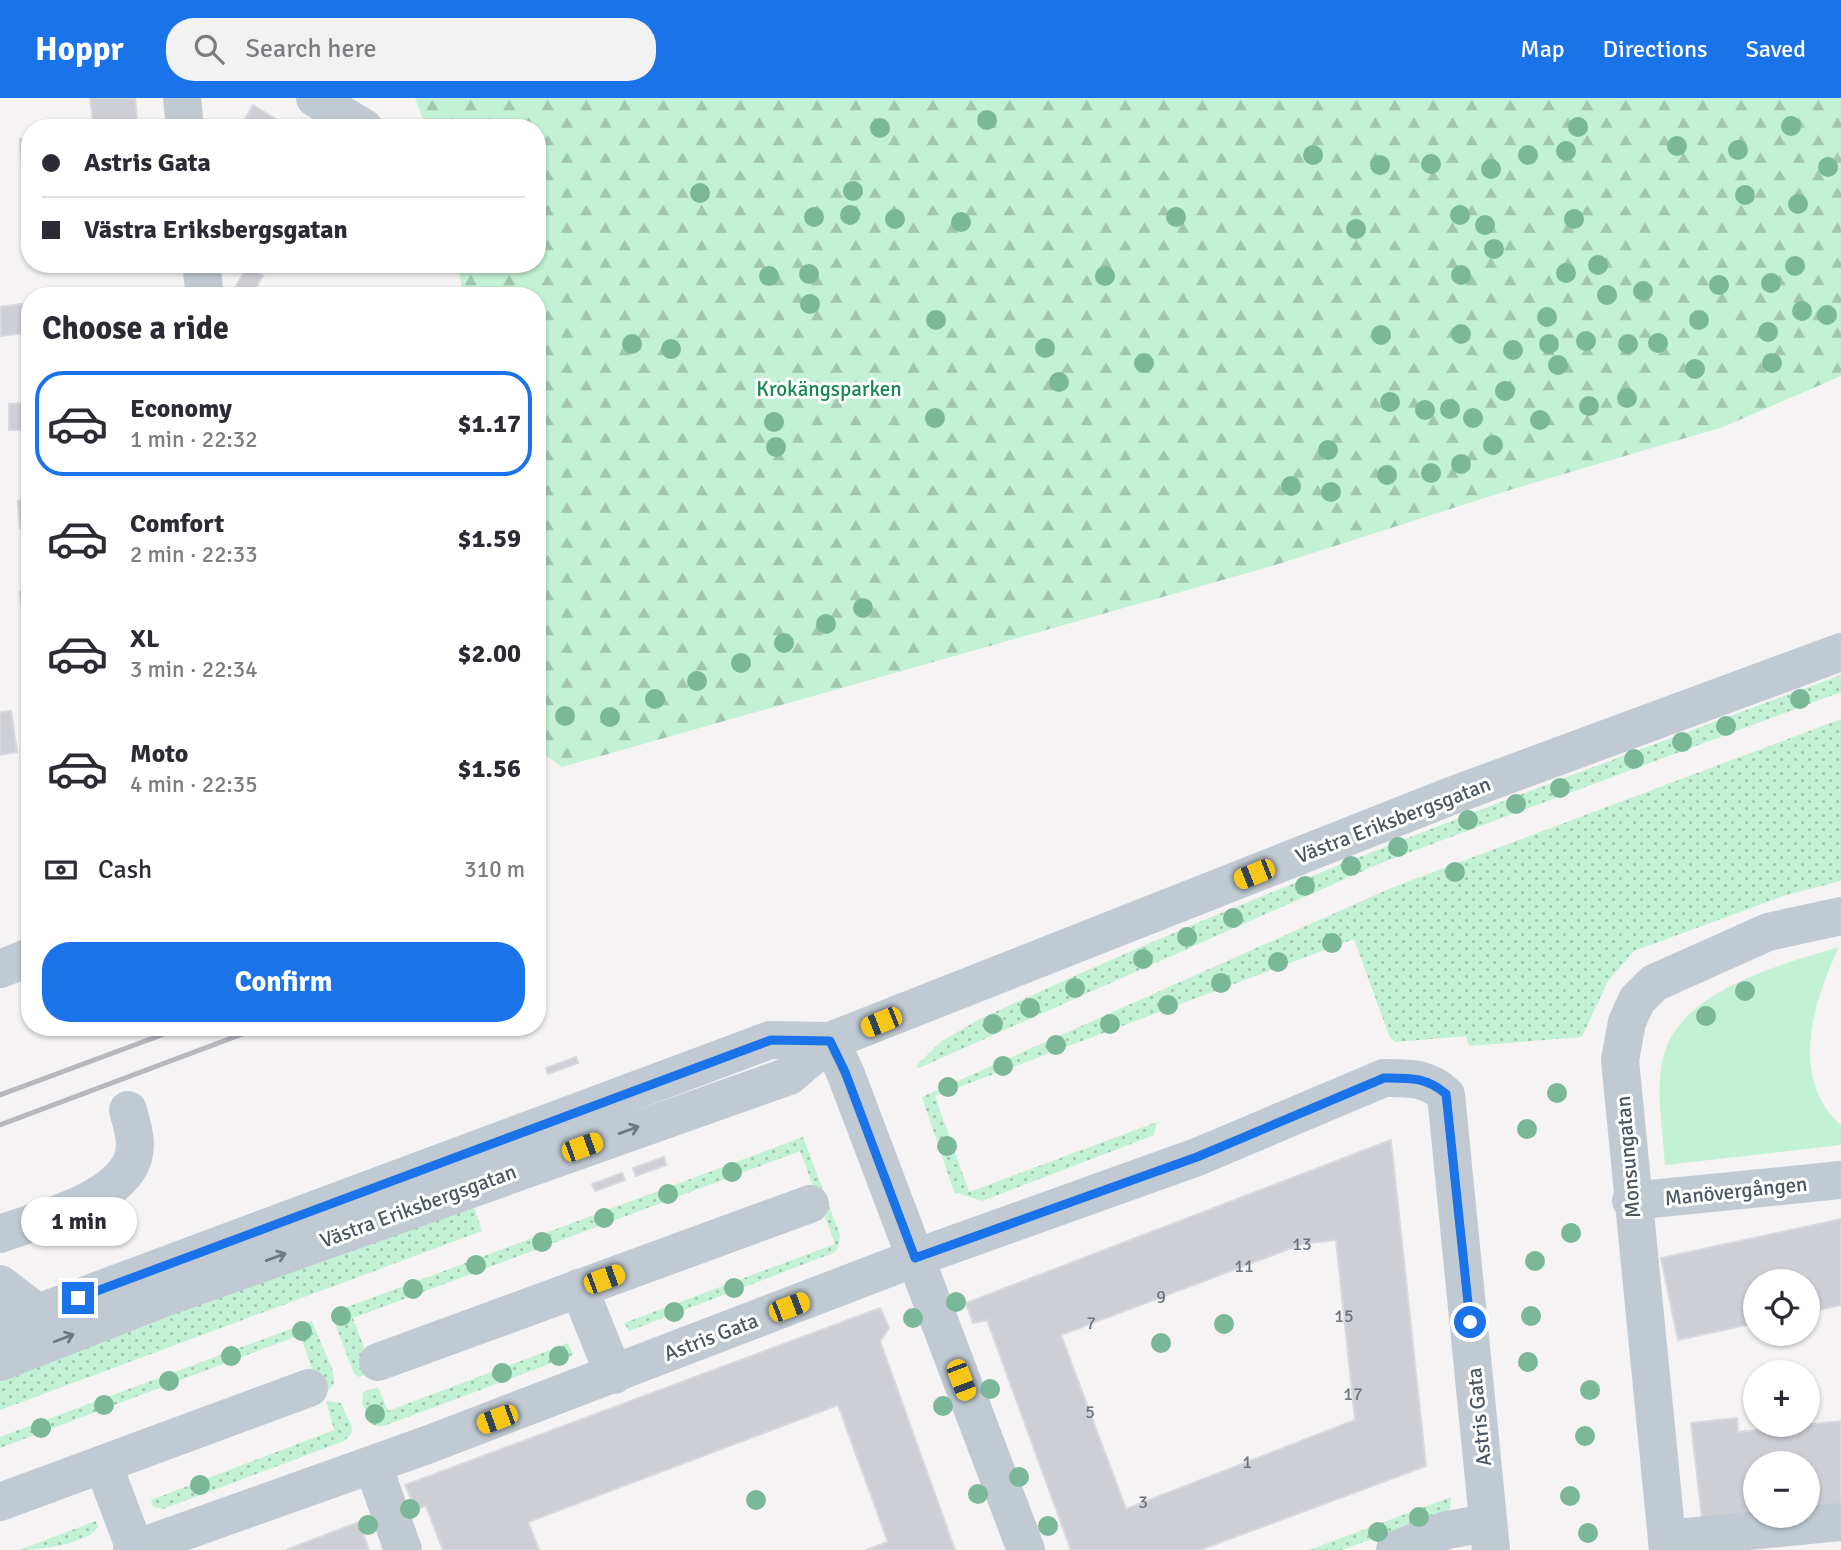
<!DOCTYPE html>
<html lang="en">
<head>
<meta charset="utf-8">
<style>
	:root { --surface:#fff; --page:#f2f2f3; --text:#2b2b33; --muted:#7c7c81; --line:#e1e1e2; --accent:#1a73e8 }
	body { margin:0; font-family:Signika,sans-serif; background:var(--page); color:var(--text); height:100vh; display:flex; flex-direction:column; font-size:26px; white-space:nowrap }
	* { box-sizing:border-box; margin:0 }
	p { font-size:23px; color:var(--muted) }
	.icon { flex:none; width:38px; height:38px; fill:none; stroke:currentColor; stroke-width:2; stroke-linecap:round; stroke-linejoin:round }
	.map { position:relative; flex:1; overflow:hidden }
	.side { position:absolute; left:21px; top:189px; width:525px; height:749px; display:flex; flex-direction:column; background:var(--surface); border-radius:28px; box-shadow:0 2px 5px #0004 }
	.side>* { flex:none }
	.hud { position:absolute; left:21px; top:21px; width:525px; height:154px; border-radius:28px; box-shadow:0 2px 5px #0004; display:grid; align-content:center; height:154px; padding:0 21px; background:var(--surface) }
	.fabs { position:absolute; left:1743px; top:1171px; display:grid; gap:14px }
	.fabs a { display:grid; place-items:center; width:77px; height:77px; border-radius:50%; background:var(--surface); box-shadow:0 2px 5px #0004; font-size:35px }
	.end { position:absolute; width:32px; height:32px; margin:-16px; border:9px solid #1a73e8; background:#fff; box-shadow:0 0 0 4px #fff }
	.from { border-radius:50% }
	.bubble { position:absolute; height:49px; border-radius:24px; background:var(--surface); box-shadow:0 2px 5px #0004; font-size:23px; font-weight:800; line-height:49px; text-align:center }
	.car { position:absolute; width:21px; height:42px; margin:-21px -10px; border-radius:9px; box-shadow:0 0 5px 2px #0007; background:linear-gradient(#f5c518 24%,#345 0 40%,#f5c518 0 76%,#345 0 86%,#f5c518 0) }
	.hud b { display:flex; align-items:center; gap:24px; height:66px; font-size:26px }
	.hud b+b { border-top:2px solid var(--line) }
	.hud i { width:18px; height:18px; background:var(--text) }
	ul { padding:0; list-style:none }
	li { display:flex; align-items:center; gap:21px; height:105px; margin:0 14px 10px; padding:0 7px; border:4px solid transparent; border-radius:28px }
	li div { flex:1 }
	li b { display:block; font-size:26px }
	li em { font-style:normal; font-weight:800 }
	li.selected { border-color:var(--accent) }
	li>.icon { width:63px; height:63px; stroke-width:1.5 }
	h2 { padding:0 21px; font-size:32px; line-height:84px }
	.pay { display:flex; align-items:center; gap:18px; height:77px; padding:0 21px; font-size:26px }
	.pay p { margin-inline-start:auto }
	.primary-button { display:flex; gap:14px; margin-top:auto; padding:14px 21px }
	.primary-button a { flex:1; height:80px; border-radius:28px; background:var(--accent); color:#fff; font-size:28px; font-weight:800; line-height:80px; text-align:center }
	header { display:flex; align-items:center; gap:42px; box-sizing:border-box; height:98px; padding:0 35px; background:var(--accent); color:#fff }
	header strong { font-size:33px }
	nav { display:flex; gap:38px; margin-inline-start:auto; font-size:24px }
	.search { width:490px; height:63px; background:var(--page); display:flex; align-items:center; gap:18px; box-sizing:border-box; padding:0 24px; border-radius:28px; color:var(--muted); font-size:26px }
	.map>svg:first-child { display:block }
	.grass { fill:url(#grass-dots) }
	.forest { fill:url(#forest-firs) }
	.park { fill:#c3f1d5 }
	.building { fill:#cdcfd5; stroke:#d7d9de; stroke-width:2; fill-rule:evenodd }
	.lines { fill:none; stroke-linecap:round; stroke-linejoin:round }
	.minor { stroke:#c1cad2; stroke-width:38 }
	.rail { stroke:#b5b8bd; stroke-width:5 }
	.tree { fill:#7bb799 }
	.oneway { stroke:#6e7983 }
	.route { stroke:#1a73e8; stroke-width:9 }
	.labels { text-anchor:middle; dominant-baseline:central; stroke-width:6; stroke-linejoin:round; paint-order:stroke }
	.number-label { font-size:18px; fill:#6b747e }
	.park-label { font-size:21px; fill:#17864f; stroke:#fff }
	.street-label { font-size:21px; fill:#4a5661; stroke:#fff }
</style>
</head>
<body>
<header>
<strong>Hoppr</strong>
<div class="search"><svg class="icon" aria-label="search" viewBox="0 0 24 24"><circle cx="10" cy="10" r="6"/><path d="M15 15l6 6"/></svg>Search here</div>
<nav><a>Map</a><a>Directions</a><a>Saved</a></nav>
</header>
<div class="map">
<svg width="1841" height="1452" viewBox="0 0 1841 1452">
	<defs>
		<pattern id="grass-dots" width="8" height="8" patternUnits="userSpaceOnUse" patternTransform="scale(1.75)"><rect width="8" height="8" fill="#c3f1d5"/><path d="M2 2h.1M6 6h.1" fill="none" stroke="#a0c6b0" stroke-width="1.8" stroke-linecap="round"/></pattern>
		<pattern id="forest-firs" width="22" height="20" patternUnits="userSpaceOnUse" patternTransform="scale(1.75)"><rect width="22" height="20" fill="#c3f1d5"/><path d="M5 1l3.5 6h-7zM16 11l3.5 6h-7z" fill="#a0c6b0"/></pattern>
	</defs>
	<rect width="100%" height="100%" fill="#f5f3f3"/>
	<g class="grass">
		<path d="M1841,577v17l-460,171 -462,205 -3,-2 26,-25 38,-22c281,-131 570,-236 861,-344z"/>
		<path d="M1841,621v162l-55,14 -152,56 -26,30 -26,56 -113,9 -3,-10 -70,6 -6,-4 -36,-99 -419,157 34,96 188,-70 -3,13 -172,66 -28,-9 -32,-95 469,-209z"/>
		<path d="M803,1039l37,98 -2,13 -5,5 -204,78 -5,-8 211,-79 -35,-93 -447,167 20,54 -14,5 -5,-3 -19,-51 -1,-11z"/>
		<path d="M473,1106l9,27 -482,179v-37z"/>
		<path d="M312,1223l21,50 1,13 -7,8 -8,-4 -19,-53 -300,113v-11z"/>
		<path d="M568,1245l5,12 -192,72 -10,-3 -9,-21 1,-11 15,-5 10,24z"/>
		<path d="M326,1303l15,2 11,24 -1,7 -7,7 -181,68 -10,-2 -2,-7 183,-70z"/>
		<path d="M1451,1399l-1,13 -108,40h-33z"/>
		<path d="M96,1423l2,6c-10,17 -60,23 -79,23z"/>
	</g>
	<path class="forest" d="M415,0h1426v278l-118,51 -210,62 -241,77 -710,201 -23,-16 -2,-12v-443h-74l-5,-32h79v-136h-111z"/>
	<path class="park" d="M1839,849c-25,53 -51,131 2,178v20l-176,20c-2,-35 -11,-80 0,-114 20,-62 118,-87 174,-104z"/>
	<g class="building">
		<path d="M90,0h45l3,30h-44z"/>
		<path d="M253,7l26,16 12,7h-51z"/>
		<path d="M30,40v25l-8,1 -2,-25z"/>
		<path d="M97,166h40l-40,4z"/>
		<path d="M247,169l16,9 -11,19 -16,-9z"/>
		<path d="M158,192l1,6h-45l-1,-1z"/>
		<path d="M22,206l4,29 -25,3 -1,-29z"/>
		<path d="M30,305v27h-21v-26z"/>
		<path d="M30,402v27l-10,1 -2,-27z"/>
		<path d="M20,494h10v16l-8,1z"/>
		<path d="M11,613l6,41 -17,3v-43z"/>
		<path d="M30,730v28l-4,1 -4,-28z"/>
		<path d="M576,959l2,6 -30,11 -2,-6z"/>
		<path d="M1391,1042l35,326 -226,84h-129l-84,-230 -14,3 -7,-20zM1336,1142l19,180 -229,89 -65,-174 241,-91z"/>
		<path d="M664,1059l2,8 -30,11 -3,-8z"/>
		<path d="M622,1075l3,7 -30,11 -3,-7z"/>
		<path d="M1841,1121v86l-33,7v-31h-53v42l-77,17 -17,-82z"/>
		<path d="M880,1210l9,20 -9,13 75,209h-89l22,-8 -50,-137 -310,117 11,28h-96l-17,-44 -11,3 -10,-24z"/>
		<path d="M1737,1320l1,14 103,-11v84l-33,3v-45h-53v51l-53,5 -11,-96z"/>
		<path d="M359,1424l10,28h-83z"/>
	</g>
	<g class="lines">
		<g class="minor">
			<path d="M182,0l3,30"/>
			<path d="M315,0l49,30"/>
			<path d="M201,166l4,32"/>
			<path d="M0,871l30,-12"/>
			<path d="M830,943l15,31 181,478"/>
			<path d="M1631,1103l210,-21"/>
			<path d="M0,1136c38,-14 119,-33 133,-76 5,-16 -1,-32 -5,-48"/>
			<path d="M0,1186l38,29"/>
			<path d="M579,1190l35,87"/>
			<path d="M0,1229l770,-287 60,1"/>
			<path d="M0,1264l166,-65 623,-221 41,-35 621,-245 390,-144"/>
			<path d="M378,1264l432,-158"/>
			<path d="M103,1366l32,85"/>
			<path d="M373,1367l30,85"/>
			<path d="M0,1404l309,-114"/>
			<path d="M1667,1441l174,-17"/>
			<path d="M132,1452l295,-105 488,-187 282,-101 187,-79c26,0 42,-1 62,17l45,455"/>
			<path d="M1395,1452l52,-20 41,-7"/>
			<path d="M1668,1452l-48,-490 7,-38 10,-22 17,-17 114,-51 73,-16"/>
		</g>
		<g class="rail">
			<path d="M0,997l183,-68"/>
			<path d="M0,1027l261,-98"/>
		</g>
	</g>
	<g class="tree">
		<circle cx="987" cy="22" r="10"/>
		<circle cx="1791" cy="28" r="10"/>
		<circle cx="1578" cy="29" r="10"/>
		<circle cx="880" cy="30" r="10"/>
		<circle cx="1677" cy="48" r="10"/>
		<circle cx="1738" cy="52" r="10"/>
		<circle cx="1566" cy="53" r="10"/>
		<circle cx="1313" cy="57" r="10"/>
		<circle cx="1528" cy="57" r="10"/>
		<circle cx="1431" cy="66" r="10"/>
		<circle cx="1380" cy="67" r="10"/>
		<circle cx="1828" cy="69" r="10"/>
		<circle cx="1491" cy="71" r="10"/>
		<circle cx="853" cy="93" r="10"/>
		<circle cx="700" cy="95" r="10"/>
		<circle cx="1745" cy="97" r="10"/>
		<circle cx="1798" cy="106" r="10"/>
		<circle cx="850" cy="117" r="10"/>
		<circle cx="1460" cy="117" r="10"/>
		<circle cx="814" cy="119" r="10"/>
		<circle cx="1176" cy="119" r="10"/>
		<circle cx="895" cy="121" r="10"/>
		<circle cx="1574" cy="121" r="10"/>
		<circle cx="961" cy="124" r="10"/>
		<circle cx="1485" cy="127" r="10"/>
		<circle cx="1356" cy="131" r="10"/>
		<circle cx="1494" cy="151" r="10"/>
		<circle cx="1598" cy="167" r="10"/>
		<circle cx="1795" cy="168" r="10"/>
		<circle cx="1566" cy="175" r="10"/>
		<circle cx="809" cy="176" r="10"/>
		<circle cx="1461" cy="177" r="10"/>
		<circle cx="769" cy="178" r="10"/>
		<circle cx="1105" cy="178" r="10"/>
		<circle cx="1771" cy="185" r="10"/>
		<circle cx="1719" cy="187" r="10"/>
		<circle cx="1643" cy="193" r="10"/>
		<circle cx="1607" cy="197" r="10"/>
		<circle cx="810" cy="206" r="10"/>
		<circle cx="1802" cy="213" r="10"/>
		<circle cx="1827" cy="217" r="10"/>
		<circle cx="1547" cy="219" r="10"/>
		<circle cx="936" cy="222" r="10"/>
		<circle cx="1699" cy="222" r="10"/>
		<circle cx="1768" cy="234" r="10"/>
		<circle cx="1461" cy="236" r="10"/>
		<circle cx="1381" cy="237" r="10"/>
		<circle cx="1586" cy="243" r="10"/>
		<circle cx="1658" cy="245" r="10"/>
		<circle cx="632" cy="246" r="10"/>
		<circle cx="1549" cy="246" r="10"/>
		<circle cx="1628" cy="246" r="10"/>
		<circle cx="1045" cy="250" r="10"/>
		<circle cx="671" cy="251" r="10"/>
		<circle cx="1513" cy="252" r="10"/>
		<circle cx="1144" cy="265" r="10"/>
		<circle cx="1772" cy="265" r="10"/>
		<circle cx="1558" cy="267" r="10"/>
		<circle cx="1695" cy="271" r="10"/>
		<circle cx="1059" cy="284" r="10"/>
		<circle cx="1505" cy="293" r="10"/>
		<circle cx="1627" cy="300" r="10"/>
		<circle cx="1390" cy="304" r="10"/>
		<circle cx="1589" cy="308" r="10"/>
		<circle cx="1450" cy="311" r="10"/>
		<circle cx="1425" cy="312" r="10"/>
		<circle cx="935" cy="320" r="10"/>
		<circle cx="1473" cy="320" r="10"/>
		<circle cx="1540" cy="322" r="10"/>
		<circle cx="774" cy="324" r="10"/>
		<circle cx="1493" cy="347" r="10"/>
		<circle cx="776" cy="349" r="10"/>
		<circle cx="1328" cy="352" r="10"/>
		<circle cx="1461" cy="366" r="10"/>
		<circle cx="1431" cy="375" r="10"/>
		<circle cx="1387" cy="377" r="10"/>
		<circle cx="1291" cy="388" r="10"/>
		<circle cx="1331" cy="394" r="10"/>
		<circle cx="863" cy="510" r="10"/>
		<circle cx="826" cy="526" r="10"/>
		<circle cx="784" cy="545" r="10"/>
		<circle cx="741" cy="565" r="10"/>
		<circle cx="697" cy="583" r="10"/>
		<circle cx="655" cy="601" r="10"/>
		<circle cx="1800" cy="601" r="10"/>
		<circle cx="565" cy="618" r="10"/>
		<circle cx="610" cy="619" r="10"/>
		<circle cx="1726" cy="628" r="10"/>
		<circle cx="1682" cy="644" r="10"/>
		<circle cx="1634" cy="661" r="10"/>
		<circle cx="1560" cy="690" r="10"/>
		<circle cx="1516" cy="706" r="10"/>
		<circle cx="1468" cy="722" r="10"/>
		<circle cx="1398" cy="749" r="10"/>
		<circle cx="1351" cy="768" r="10"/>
		<circle cx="1455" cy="774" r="10"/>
		<circle cx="1305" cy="788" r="10"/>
		<circle cx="1233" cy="820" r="10"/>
		<circle cx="1187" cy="839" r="10"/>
		<circle cx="1332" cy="845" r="10"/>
		<circle cx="1143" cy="861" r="10"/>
		<circle cx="1278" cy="864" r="10"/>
		<circle cx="1221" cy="885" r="10"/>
		<circle cx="1075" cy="890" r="10"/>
		<circle cx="1745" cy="893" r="10"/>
		<circle cx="1168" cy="907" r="10"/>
		<circle cx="1030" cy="910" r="10"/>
		<circle cx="1706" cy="918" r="10"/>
		<circle cx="993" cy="926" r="10"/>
		<circle cx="1110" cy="926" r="10"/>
		<circle cx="1056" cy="947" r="10"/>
		<circle cx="1003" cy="968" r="10"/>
		<circle cx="948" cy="989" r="10"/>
		<circle cx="1557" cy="995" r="10"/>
		<circle cx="1527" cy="1031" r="10"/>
		<circle cx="947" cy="1048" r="10"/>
		<circle cx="732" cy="1074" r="10"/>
		<circle cx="668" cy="1096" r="10"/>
		<circle cx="604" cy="1120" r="10"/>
		<circle cx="1571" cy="1135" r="10"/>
		<circle cx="542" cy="1144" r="10"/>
		<circle cx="1535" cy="1163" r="10"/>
		<circle cx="476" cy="1167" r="10"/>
		<circle cx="734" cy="1190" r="10"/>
		<circle cx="413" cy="1191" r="10"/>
		<circle cx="956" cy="1204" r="10"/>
		<circle cx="674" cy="1214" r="10"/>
		<circle cx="341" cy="1218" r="10"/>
		<circle cx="1531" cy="1218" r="10"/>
		<circle cx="913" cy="1220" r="10"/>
		<circle cx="1224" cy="1226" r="10"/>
		<circle cx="302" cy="1233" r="10"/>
		<circle cx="1161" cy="1245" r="10"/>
		<circle cx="231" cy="1258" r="10"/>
		<circle cx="559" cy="1258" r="10"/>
		<circle cx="1528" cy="1264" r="10"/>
		<circle cx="502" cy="1275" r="10"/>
		<circle cx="169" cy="1283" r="10"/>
		<circle cx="990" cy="1291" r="10"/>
		<circle cx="1590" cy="1292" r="10"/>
		<circle cx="104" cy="1307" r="10"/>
		<circle cx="943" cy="1308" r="10"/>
		<circle cx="375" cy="1316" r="10"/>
		<circle cx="41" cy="1330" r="10"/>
		<circle cx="1585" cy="1338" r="10"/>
		<circle cx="1019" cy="1379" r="10"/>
		<circle cx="200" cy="1387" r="10"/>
		<circle cx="978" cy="1396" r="10"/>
		<circle cx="1570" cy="1398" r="10"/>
		<circle cx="756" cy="1402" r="10"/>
		<circle cx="410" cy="1411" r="10"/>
		<circle cx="1419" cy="1419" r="10"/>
		<circle cx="368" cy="1427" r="10"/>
		<circle cx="1048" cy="1428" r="10"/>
		<circle cx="1378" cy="1434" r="10"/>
		<circle cx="1588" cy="1435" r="10"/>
	</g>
	<defs><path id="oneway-shaft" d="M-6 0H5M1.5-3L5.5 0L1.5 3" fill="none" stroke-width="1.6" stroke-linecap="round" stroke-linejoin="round" transform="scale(1.75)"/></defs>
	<g class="oneway">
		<use href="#oneway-shaft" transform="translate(629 1032) rotate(-20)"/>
		<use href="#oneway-shaft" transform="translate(276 1159) rotate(-20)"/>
		<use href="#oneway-shaft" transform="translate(64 1240) rotate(-21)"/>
	</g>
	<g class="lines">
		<path class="route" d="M78,1200l693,-258 59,1 15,31 70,186 282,-101 187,-79c26,0 42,-1 62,16l24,228"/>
	</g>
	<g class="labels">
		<g class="number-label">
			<text x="1302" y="1146">13</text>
			<text x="1244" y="1168">11</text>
			<text x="1161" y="1199">9</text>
			<text x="1344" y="1218">15</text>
			<text x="1091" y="1225">7</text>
			<text x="1353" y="1296">17</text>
			<text x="1090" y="1314">5</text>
			<text x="1247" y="1364">1</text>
			<text x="1143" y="1404">3</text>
		</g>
		<g class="park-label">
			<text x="829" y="291">Krokängsparken</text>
		</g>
		<g class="street-label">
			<text transform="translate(1393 722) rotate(-21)">Västra Eriksbergsgatan</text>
			<text transform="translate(1628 1059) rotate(-95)">Monsungatan</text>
			<text transform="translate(1736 1093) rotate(-6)">Manövergången</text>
			<text transform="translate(418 1108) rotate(-20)">Västra Eriksbergsgatan</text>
			<text transform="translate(711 1239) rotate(-21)">Astris Gata</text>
			<text transform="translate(1479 1319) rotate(-96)">Astris Gata</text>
		</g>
	</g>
</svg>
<div class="fabs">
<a><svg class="icon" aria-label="locate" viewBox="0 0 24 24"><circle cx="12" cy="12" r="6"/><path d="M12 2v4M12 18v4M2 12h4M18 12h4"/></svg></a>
<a>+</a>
<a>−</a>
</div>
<i class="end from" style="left:1470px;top:1224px"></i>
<i class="end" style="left:78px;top:1200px"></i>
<div class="bubble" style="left:21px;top:1099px;width:116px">1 min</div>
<i class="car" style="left:1254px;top:776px;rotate:248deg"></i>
<i class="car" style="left:881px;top:924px;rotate:248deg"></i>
<i class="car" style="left:582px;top:1049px;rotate:70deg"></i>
<i class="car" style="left:604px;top:1181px;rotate:70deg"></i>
<i class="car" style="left:789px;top:1209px;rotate:69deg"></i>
<i class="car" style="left:961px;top:1282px;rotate:159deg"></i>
<i class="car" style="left:497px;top:1321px;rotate:250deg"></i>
<div class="hud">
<b><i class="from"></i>Astris Gata</b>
<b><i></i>Västra Eriksbergsgatan</b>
</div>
<section class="side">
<h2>Choose a ride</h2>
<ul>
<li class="selected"><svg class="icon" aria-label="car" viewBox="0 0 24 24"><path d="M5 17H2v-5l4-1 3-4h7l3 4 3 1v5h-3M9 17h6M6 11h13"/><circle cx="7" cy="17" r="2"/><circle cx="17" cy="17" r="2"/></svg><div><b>Economy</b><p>1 min · 22:32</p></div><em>$1.17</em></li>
<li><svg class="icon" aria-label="car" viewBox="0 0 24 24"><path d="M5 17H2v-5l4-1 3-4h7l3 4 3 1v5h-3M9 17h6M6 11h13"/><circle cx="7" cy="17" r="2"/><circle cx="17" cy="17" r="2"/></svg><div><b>Comfort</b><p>2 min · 22:33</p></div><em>$1.59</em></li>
<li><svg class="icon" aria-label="car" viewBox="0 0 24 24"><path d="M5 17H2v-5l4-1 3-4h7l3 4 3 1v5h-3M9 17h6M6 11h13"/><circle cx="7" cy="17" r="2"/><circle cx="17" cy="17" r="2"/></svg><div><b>XL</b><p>3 min · 22:34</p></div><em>$2.00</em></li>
<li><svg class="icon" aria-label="car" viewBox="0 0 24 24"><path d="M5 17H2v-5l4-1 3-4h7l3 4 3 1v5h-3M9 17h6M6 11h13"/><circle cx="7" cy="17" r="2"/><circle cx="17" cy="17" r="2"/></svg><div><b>Moto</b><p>4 min · 22:35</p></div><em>$1.56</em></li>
</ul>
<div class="pay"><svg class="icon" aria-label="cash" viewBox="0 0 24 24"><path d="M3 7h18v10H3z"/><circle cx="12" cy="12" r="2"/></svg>Cash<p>310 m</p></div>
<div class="primary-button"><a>Confirm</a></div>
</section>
</div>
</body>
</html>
